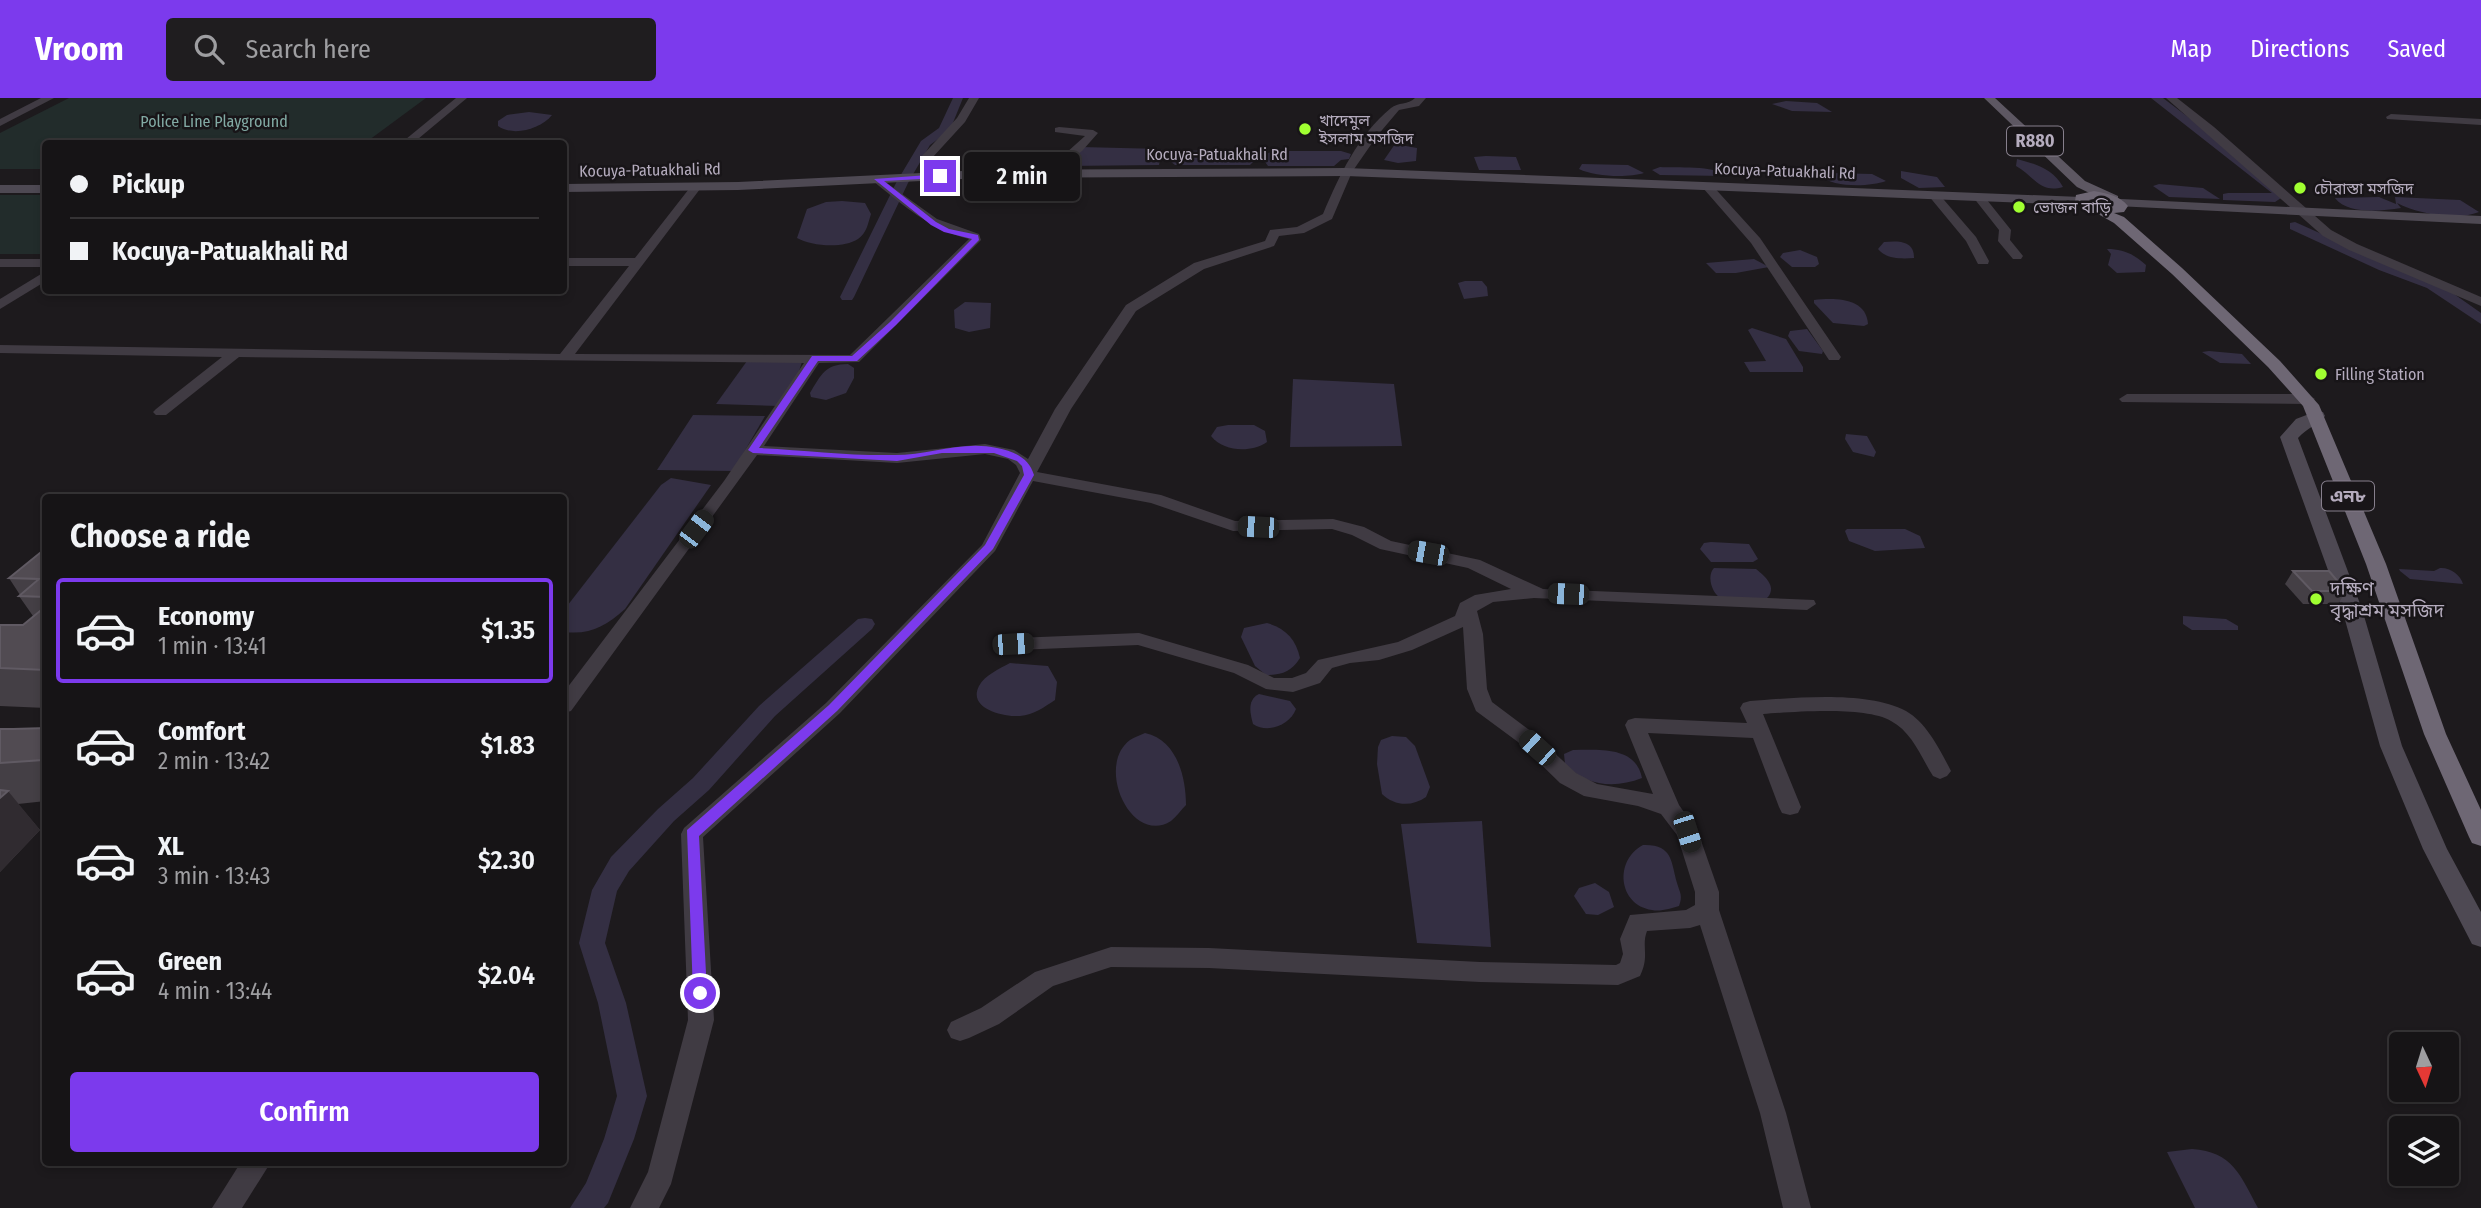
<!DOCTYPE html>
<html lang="en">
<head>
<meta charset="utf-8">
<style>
	:root { --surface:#161416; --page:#1f1d1f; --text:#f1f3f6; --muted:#9e9ea1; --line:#353335; --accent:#7c3aed }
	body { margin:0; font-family:"Fira Sans Condensed","Noto Sans Bengali",sans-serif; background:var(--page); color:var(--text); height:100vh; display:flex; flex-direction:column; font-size:26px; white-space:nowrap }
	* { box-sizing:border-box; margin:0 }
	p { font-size:23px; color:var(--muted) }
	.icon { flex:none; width:38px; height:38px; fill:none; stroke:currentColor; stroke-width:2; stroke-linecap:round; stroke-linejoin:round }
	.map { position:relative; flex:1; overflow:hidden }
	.drawer { position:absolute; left:42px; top:396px; width:525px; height:672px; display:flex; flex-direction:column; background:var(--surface); border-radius:7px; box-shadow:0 4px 10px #0003,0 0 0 2px var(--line) }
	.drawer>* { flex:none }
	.banner { position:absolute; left:42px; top:42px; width:525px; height:154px; border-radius:7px; box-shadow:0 4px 10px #0003,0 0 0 2px var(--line); display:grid; align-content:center; height:154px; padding:0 28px; background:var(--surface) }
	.needle { width:46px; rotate:176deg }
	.fabs { position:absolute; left:2389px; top:934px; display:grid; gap:14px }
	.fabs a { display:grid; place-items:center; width:70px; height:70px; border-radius:7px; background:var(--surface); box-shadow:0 4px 10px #0003,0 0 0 2px var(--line); font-size:35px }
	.end { position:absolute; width:32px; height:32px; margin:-16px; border:9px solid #7c3aed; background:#fff; box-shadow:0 0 0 4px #fff }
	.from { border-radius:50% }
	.bubble { position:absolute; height:49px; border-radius:7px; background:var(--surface); box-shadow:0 4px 10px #0003,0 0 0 2px var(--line); font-size:23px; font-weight:600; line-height:49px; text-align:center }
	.car { position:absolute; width:21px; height:42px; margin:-21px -10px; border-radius:9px; box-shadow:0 0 5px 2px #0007; background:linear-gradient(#222 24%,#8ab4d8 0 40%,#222 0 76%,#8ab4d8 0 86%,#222 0) }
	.banner b { display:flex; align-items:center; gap:24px; height:66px; font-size:26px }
	.banner b+b { border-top:2px solid var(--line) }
	.banner i { width:18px; height:18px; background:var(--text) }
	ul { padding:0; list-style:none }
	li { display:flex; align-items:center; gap:21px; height:105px; margin:0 14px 10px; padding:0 14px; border:4px solid transparent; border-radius:7px }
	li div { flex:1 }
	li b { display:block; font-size:26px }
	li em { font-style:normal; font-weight:600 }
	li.on { border-color:var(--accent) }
	li>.icon { width:63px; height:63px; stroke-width:1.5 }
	h2 { padding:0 28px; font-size:32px; line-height:84px }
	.button { display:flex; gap:14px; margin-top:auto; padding:14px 28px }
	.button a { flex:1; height:80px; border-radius:7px; background:var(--accent); color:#fff; font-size:28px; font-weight:600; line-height:80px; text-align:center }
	header { display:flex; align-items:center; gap:42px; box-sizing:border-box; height:98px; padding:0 35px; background:var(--accent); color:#fff }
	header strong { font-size:33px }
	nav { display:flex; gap:38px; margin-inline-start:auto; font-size:24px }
	.search { width:490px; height:63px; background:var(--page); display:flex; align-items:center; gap:18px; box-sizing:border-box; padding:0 24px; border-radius:7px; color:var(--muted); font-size:26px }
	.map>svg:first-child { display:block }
	.green { fill:#222c2b }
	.water { fill:#342f43 }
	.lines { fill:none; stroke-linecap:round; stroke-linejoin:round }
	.canal { fill:#342f43; fill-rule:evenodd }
	.street { fill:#403b43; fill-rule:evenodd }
	.secondary { fill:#4e4953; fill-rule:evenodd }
	.primary { fill:#5d5762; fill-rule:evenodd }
	.highway { fill:#6e6774; fill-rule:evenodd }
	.wall { fill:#443f45 }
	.shaded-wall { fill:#302b30 }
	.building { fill:#514b52; stroke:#605a63; stroke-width:2 }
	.route { fill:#7c3aed }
	.poi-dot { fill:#a0ff31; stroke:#181518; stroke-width:2.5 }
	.labels { text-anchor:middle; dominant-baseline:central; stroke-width:5; stroke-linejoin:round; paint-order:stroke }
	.far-poi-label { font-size:16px; fill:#b5acbe; stroke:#181518; text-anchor:start }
	.far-park-label { font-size:16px; fill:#82aaa4; stroke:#181518 }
	.far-street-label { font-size:16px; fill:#b5acbe; stroke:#181518 }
	.shield { fill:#181518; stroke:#867f8c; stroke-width:2 }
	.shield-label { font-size:18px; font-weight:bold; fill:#b5acbe }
	.poi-label { font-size:19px; fill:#b5acbe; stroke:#181518; text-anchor:start }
</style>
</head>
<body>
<header>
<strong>Vroom</strong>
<div class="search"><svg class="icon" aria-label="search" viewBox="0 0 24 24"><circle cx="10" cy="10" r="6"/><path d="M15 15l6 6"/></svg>Search here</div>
<nav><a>Map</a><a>Directions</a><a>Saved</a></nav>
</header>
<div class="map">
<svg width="2481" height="1110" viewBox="0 0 2481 1110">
	<rect width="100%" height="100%" fill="#1d1a1d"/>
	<g class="green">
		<path d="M69,0h357l-61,45 -319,1 -1,25h-45v-36z"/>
		<rect x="0" y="97" width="45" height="59"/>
	</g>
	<g class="water">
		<path d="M1786,3l31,2 15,9 -40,-1 -20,-7z"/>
		<path d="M529,14l23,3c-11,14 -39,22 -54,11v-5l9,-6z"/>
		<path d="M1395,46l22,4 -1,13 -18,2 -14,-3z"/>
		<path d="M1081,49l81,2 -3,16 -94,1 2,-7z"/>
		<path d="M1226,52l25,2 3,9 -4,4h-75l-5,-4 8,-10z"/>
		<path d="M1273,53h68l10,3 -2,5 -8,1 -7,6h-66l-5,-7 3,-5z"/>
		<path d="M1486,58l30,1 5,13h-42l-5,-13z"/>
		<path d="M2017,61c19,5 36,10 46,28 -23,7 -29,-11 -47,-21z"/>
		<path d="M1582,66l46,1 16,8c-16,5 -49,4 -65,-4z"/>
		<path d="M1660,69c15,1 56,-2 65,9l-65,-1 -8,-5z"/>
		<path d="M1901,73l36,6 8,10 -26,1 -18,-10z"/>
		<path d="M1830,75l42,1 14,7c-17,6 -53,7 -67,-6z"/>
		<path d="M2159,86l44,4 17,11 -51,-2 -16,-11z"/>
		<path d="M2379,99l17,7 -1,-7 65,3 19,12c-22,9 -61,2 -82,-9l4,5c-20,3 -53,7 -66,-10z"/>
		<path d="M842,103l23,2 6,11c-3,9 -4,19 -13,25 -15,10 -47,7 -61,-1l10,-29 19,-7z"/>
		<path d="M1884,144c14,-1 30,-2 30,16 -13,1 -28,1 -36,-9z"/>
		<path d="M2107,151c16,0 27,5 39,16l-1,7 -28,1 -9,-8 3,-11z"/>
		<path d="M1800,152l17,7 2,7 -4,3h-23l-12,-10 3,-4z"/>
		<path d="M1754,161l15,8 -33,6h-20l-10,-10z"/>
		<path d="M1465,183h17l5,6 1,9 -24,3 -6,-16z"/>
		<path d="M1814,202c20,-2 52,-3 54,24l-4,2 -31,-3 -19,-20z"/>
		<path d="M965,204l26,1 -1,25 -21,4 -14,-4 -1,-18z"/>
		<path d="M1752,230l34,11 17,28v5h-53l-6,-10 22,-1 -18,-31z"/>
		<path d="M1807,231l16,22 -1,3 -23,-3 -11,-15 2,-5z"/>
		<path d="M2209,253l33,3 9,10 -31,-1 -18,-11z"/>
		<path d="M747,263l55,1 -6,18 -18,26 -62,-2z"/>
		<path d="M848,266l6,4v10l-8,15 -20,7 -15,-3 -1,-4c11,-18 15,-29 38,-29z"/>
		<path d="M1293,281l101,5 8,62 -112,1z"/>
		<path d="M693,317l72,1 -32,55 -76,-1z"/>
		<path d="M1228,327h26l11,6 2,11c-16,11 -43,10 -56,-6l6,-9z"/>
		<path d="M1846,336l21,2 9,16 -2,5 -21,-5 -8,-13z"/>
		<path d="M671,380l40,7 -86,124c-19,17 -35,26 -60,23l-1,-22 97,-125z"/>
		<path d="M1847,431h58l15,7 5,12 -50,3 -26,-10 -4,-10z"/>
		<path d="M1711,444l38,2 9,15 -5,3h-42l-11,-13 4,-6z"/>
		<path d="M1714,470l42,1c10,8 22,19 10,30l-47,-2c-8,-6 -12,-22 -5,-29z"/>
		<path d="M2440,470c9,-1 21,7 23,16l-53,-5 -10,-8 -1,-2 35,2z"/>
		<path d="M2183,518l43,3 12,7v4h-46l-9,-6z"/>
		<path d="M1267,525c18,5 29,16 33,35 -9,14 -18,17 -34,17l-11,-9 -14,-29 3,-9z"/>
		<path d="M1010,565l38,3 9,16 -2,18c-11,7 -21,15 -35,16 -15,1 -53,-7 -41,-30 6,-11 20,-17 31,-23z"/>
		<path d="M1259,596l31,7 6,8c-6,16 -28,25 -43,15 -3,-11 -6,-24 6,-30z"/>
		<path d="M1145,635c32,7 41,44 41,72 -5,5 -10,12 -15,16 -40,25 -76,-55 -41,-81 4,-3 11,-5 15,-7z"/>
		<path d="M1392,638l14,1 9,9 15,41 -4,10c-14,10 -32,9 -44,-3l-5,-30 1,-17 3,-7z"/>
		<path d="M1573,652c26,0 63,-4 69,28 -28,11 -56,8 -77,-14l-1,-10z"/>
		<path d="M1482,723l9,126 -74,-4 -16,-119z"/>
		<path d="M1643,747c30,-1 28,17 34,38 3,10 6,13 2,23 -8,2 -18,6 -27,4 -34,-5 -38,-50 -9,-65z"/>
		<path d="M1595,785l14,9 5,15 -16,8 -12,-1 -12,-18 5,-8z"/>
		<path d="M2192,1051c41,3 48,26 66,59h-63l-28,-56z"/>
	</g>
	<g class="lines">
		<g class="canal">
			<path d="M953,0h10l-13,32 -20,15 -22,38 -54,114 -2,3h-10l-2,-3 56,-114 25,-42 18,-13z"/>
			<path d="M2151,0h12l121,92v6l-9,6 -52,-2v-6l5,-1h44z"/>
			<path d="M2295,124l94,42 48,18 44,31v11l-54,-36 -48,-18 -89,-41v-6z"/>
			<path d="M865,520l7,1 3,5 -3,5 -97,87 -66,74 -35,31 -45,50 -12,20 -12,52 21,60 21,93 -13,43 -26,64 -4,5h-34l16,-25 18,-44 13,-43 -19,-93 -19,-60 13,-53 19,-33 47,-48 35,-31 66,-72 99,-87z"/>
		</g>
		<g class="street">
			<path d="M41,0h13l-54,28v-7z"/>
			<path d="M456,0h11l-55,46h-12z"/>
			<path d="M969,0h10l-14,24 -33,36 -3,20h-8v-21l36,-39z"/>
			<path d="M1415,0h11l-7,8 -20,4 -22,26 -25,36 -20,47 -28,14 -25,3 -5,10 -70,23 -68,42 -65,98 -34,63 124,23 74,26 98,-2 31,8 27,14 89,19 63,29 271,11 2,4 -9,6 -273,-12 -41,4 -16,9 6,23 4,55 5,13 40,30 44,41 21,11 56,10 -28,-69 3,-5 7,-2 112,5 -7,-15 3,-5 7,-2c43,-3 117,-11 156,10 21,12 34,39 45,60l-4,5 -7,3 -7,-3c-12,-19 -21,-44 -42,-55 -26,-15 -97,-9 -128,-7l38,93 -3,6 -8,2 -8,-2 -3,-6 -26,-69 -105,-5 31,72 19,27 21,60v18l67,203 25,95h-28l-23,-95 -60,-188 -10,3 -43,3c-6,16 3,24 -7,45l-22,9 -138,-3 -271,-14 -98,-1 -58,19 -54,38 -30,14 -9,3 -9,-3 -4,-8 4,-8 30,-14 54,-36 76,-25 98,1 271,14 136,3 4,-2 3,-9 -3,-15 10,-24 56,-5 9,-5v-13l-18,-57 -16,-21 -23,-8 -54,-10 -24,-13 -42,-41 -42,-31 -9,-22 -4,-62 -51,23 -33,10 -29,3 -18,5 -12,15 -27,9 -27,-3 -32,-16 -96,-28 -125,5 -7,-2 -3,-4 3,-4 7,-2 126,-5 109,32 26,13h18l14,-5 12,-13 80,-18 57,-26 5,-13 15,-8 36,-6 -43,-21 -88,-19 -28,-14 -20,-6 -99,2 -82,-28 -118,-22 -38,70 -155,162 -137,124 11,183 -43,164 -12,24h-29l18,-36 40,-152 -7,-186 3,-6 142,-125 156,-158 38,-72 -4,-8 -8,-6 -23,-5 -88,9 -140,-8 -186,256 -7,2v-21l160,-211 80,-118 -565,-6 -73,58h-10l-3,-3 3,-3 66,-52 -222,-4v-8l560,9 69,-88h-65v-8h71l57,-73h8v4l-125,165 275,1 119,-116c-39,-10 -65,-33 -96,-58l-2,-2 6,-3 60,43 42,15 2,6 -122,122 -40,1 -55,83 133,7 88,-9 29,6 14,9 27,-50 71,-104 68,-42 71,-22 5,-11 27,-3 26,-13c16,-38 35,-79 68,-106 7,-6 17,-3 24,-10z"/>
			<path d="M2166,0h11l37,29 117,103 26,14 124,53v9l-132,-56 -26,-14z"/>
			<path d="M2391,16l90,5v6l-94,-6 -1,-2z"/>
			<path d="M1059,29l34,3 5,3 -16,18 -32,25 -4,-1v-4l39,-35 -30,-4v-4z"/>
			<path d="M1703,86h8l49,54 81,119 -2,3h-10l-78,-117 -48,-55z"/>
			<path d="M1930,95h8l38,44 13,24 -1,3h-10l-12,-23 -38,-46z"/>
			<path d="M1975,97h8l28,35 -1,10 13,16 -2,3h-8l-15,-18 1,-11 -26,-33z"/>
			<rect x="0" y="161" width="46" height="8"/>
			<path d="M46,173v10l-46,28v-10z"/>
			<path d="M2127,296h180l8,5 -8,5 -185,-2 -3,-3z"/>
			<path d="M241,1064h30l-29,46h-30z"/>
		</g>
		<g class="secondary">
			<path d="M1346,70l735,29 6,4 -6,4 -735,-29 -363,2 -245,12 -174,2v-8l174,-2 245,-12z"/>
			<rect x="0" y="87" width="46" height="8"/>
			<path d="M2121,101l360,17v8l-365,-18v-6z"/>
			<path d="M2317,313l6,1 2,4c-6,8 -18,12 -27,22l64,171 40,137 45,103 34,63v35l-9,-3 -49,-95 -43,-103 -38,-137 -62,-172 16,-18z"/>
		</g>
		<path class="primary" d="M1984,0h11l90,83 33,15v6h-10l-31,-15z"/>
		<path class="highway" d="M2094,93c14,3 25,4 34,15l-4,6 -10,1 10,4 58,51 98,93 39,44 67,159 60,170 35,76v36l-9,-3 -3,-6 -45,-103 -58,-170 -63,-158 -35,-39 -96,-93 -58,-51 -39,-22 1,-6zM2094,101l18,6 -15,-1 -8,-4z"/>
	</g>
	<g class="wall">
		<path d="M46,450v160l-46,-2v-81h23l10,-9 -14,-20 1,-1 -11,-17z"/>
		<path d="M2293,473l53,20 -8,13h-35l-18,-20z"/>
		<path d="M46,630v73l-28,3 22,26 -40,42v-143h13z"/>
	</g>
	<path class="shaded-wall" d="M8,693l32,39 -40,42v-74z"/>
	<g class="building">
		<path d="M46,450v49l-27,-1 20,-17 -30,-1z"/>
		<path d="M2293,473h36l17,20h-34z"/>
		<path d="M46,508v64l-46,-2v-43h23z"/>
		<path d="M46,630v28l-3,4 -43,3v-34h13z"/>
		<path d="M0,692l8,1 -8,7z"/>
	</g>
	<path class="route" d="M942,76l-2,4 -56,3 52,41 13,7 29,6 1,5 -83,85 -39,36h-39l-59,87c45,2 91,8 136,7 34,0 68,-15 102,-7 17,3 32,10 37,27l-41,74 -156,162 -138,125 8,157 -7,7 -7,-7 -6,-163 142,-125 156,-160 39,-70 -2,-9 -5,-5 -23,-8h-52l-45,8 -144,-8 -5,-3 64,-94h40l38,-34 82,-83 -28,-7 -13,-7 -57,-46z"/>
	<g class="poi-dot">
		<circle cx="1305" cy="31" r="7"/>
		<circle cx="2300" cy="90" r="7"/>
		<circle cx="2019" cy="109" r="7"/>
		<circle cx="2321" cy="276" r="7"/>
		<circle cx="2316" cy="501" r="7"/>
	</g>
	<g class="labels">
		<g class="far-poi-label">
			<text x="1319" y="22">খাদেমুল<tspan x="1319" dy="18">ইসলাম মসজিদ</tspan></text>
			<text x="2314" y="90">চৌরাস্তা মসজিদ</text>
			<text x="2033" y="109">ভোজন বাড়ি</text>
			<text x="2335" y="276">Filling Station</text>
		</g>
		<g class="far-park-label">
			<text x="214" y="23">Police Line Playground</text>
		</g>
		<g class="far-street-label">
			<text x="1217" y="56">Kocuya-Patuakhali Rd</text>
			<text transform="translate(650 72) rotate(-1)">Kocuya-Patuakhali Rd</text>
			<text transform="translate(1785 73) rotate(2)">Kocuya-Patuakhali Rd</text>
		</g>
		<g class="shield">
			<rect x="2007" y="28.5" width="56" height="29" rx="5"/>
			<rect x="2322" y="383.5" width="52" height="29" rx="5"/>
		</g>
		<g class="shield-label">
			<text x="2035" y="43">R880</text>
			<text x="2348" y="398">এন৮</text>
		</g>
		<g class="poi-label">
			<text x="2330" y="490">দক্ষিণ<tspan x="2330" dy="22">বৃদ্ধাশ্রম মসজিদ</tspan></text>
		</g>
	</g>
</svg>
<div class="fabs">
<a><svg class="needle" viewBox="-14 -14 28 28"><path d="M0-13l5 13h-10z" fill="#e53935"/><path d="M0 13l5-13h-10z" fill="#9e9ea1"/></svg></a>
<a><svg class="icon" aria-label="layers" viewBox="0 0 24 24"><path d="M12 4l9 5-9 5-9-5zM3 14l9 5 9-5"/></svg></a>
</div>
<i class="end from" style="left:700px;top:895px"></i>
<i class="end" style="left:940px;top:78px"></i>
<div class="bubble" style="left:964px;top:54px;width:116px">2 min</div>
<i class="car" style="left:1258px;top:429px;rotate:273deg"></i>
<i class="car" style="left:696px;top:431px;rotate:37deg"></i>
<i class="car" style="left:1428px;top:455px;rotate:280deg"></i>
<i class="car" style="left:1568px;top:496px;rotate:272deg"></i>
<i class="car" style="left:1013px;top:546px;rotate:87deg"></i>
<i class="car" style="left:1537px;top:650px;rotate:312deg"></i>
<i class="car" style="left:1687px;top:734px;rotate:162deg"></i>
<div class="banner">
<b><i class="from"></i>Pickup</b>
<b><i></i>Kocuya-Patuakhali Rd</b>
</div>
<section class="drawer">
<h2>Choose a ride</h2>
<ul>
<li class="on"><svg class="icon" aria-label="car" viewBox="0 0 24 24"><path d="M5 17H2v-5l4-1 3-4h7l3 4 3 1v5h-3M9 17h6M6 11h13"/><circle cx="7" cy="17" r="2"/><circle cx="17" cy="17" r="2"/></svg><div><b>Economy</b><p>1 min · 13:41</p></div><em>$1.35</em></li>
<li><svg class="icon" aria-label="car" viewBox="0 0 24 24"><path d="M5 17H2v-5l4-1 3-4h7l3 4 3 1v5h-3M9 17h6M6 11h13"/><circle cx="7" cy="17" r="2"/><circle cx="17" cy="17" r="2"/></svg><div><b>Comfort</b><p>2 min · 13:42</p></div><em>$1.83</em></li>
<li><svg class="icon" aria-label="car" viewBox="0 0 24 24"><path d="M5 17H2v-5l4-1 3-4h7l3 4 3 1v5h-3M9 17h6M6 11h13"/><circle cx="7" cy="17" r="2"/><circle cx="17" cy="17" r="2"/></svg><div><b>XL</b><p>3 min · 13:43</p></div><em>$2.30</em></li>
<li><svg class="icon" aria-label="car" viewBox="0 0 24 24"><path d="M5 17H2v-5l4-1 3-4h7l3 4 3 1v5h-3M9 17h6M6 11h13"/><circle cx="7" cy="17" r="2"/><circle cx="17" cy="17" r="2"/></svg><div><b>Green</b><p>4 min · 13:44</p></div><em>$2.04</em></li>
</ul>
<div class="button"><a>Confirm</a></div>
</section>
</div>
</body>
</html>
